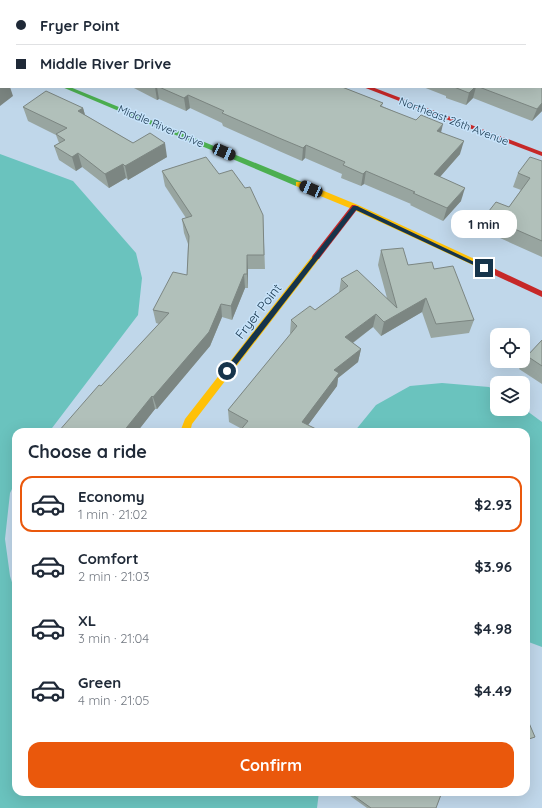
<!DOCTYPE html>
<html lang="en">
<head>
<meta charset="utf-8">
<style>
	:root { --surface:#fff; --page:#f2f2f3; --text:#1f2937; --muted:#747a83; --line:#e0e1e3; --accent:#ea580c }
	body { margin:0; font-family:Quicksand,sans-serif; background:var(--page); color:var(--text); height:100vh; display:flex; flex-direction:column; font-size:15px; white-space:nowrap }
	* { box-sizing:border-box; margin:0 }
	p { font-size:13px; color:var(--muted) }
	.icon { flex:none; width:22px; height:22px; fill:none; stroke:currentColor; stroke-width:2; stroke-linecap:round; stroke-linejoin:round }
	.map { position:relative; flex:1; overflow:hidden }
	.side { position:absolute; left:12px; top:428px; width:518px; height:368px; display:flex; flex-direction:column; background:var(--surface); border-radius:12px; box-shadow:0 4px 16px #0002 }
	.side>* { flex:none }
	.hud { position:absolute; left:0px; top:0px; width:542px; height:88px; box-shadow:0 4px 16px #0002; display:grid; align-content:center; height:88px; padding:0 16px; background:var(--surface) }
	.fabs { position:absolute; left:490px; top:328px; display:grid; gap:8px }
	.fabs a { display:grid; place-items:center; width:40px; height:40px; border-radius:8px; background:var(--surface); box-shadow:0 4px 16px #0002; font-size:20px }
	.end { position:absolute; width:18px; height:18px; margin:-9px; border:5px solid #16344b; background:#fff; box-shadow:0 0 0 2px #fff }
	.from { border-radius:50% }
	.bubble { position:absolute; height:28px; border-radius:12px; background:var(--surface); box-shadow:0 4px 16px #0002; font-size:13px; font-weight:700; line-height:28px; text-align:center }
	.car { position:absolute; width:12px; height:24px; margin:-12px -6px; border-radius:5px; box-shadow:0 0 3px 1px #0007; background:linear-gradient(#222 24%,#8ab4d8 0 40%,#222 0 76%,#8ab4d8 0 86%,#222 0) }
	.hud b { display:flex; align-items:center; gap:14px; height:38px; font-size:15px }
	.hud b+b { border-top:1px solid var(--line) }
	.hud i { width:10px; height:10px; background:var(--text) }
	ul { padding:0; list-style:none }
	li { display:flex; align-items:center; gap:12px; height:56px; margin:0 8px 6px; padding:0 8px; border:2px solid transparent; border-radius:12px }
	li div { flex:1 }
	li b { display:block; font-size:15px }
	li em { font-style:normal; font-weight:700 }
	li.current { border-color:var(--accent) }
	li>.icon { width:36px; height:36px; stroke-width:1.5 }
	h2 { padding:0 16px; font-size:18px; line-height:48px }
	.primary-button { display:flex; gap:8px; margin-top:auto; padding:8px 16px }
	.primary-button a { flex:1; height:46px; border-radius:12px; background:var(--accent); color:#fff; font-size:16px; font-weight:700; line-height:46px; text-align:center }
	.map>svg:first-child { display:block }
	.water { fill:#6ac3be }
	.lines { fill:none; stroke-linecap:round; stroke-linejoin:round }
	.street { fill:#f6f9fc; fill-rule:evenodd }
	.fast { fill:#4caf50; fill-rule:evenodd }
	.slow { fill:#ffc107; fill-rule:evenodd }
	.jam { fill:#c62828; fill-rule:evenodd }
	.wall { fill:#98a5a0 }
	.shaded-wall { fill:#7c8682 }
	.building { fill:#b1c0ba; stroke:#7c8682 }
	.route { fill:#16344b }
	.labels { text-anchor:middle; dominant-baseline:central; stroke-width:3; stroke-linejoin:round; paint-order:stroke }
	.far-street-label { font-size:11px; fill:#16344b; stroke:#c8e4fb }
	.street-label { font-size:13px; fill:#16344b; stroke:#c8e4fb }
</style>
</head>
<body>
<div class="map">
<svg width="542" height="808" viewBox="0 0 542 808">
	<rect width="100%" height="100%" fill="#c0d7ea"/>
	<g class="water">
		<path d="M0,154l73,27 63,72 6,25 -4,37 -89,117h-33v49l-6,12 -5,46 5,37 6,19v197h303l-2,16h-317z"/>
		<path d="M442,383l47,4 8,5v17l26,-1 19,14v225l-16,-6v-209h-172l22,-27 34,-19z"/>
	</g>
	<g class="lines">
		<g class="street">
			<path d="M104,0h13l1,1h-13z"/>
			<path d="M379,0h12l1,1h-12z"/>
			<rect x="541" y="49" width="1" height="7"/>
			<rect x="0" y="66" width="1" height="6"/>
		</g>
		<path class="fast" d="M62,87h8l232,95 1,2 -4,2h-3z"/>
		<g class="slow">
			<path d="M296,182h6l56,23 138,64 1,2 -4,3 -3,-1 -138,-64 -56,-23z"/>
			<path d="M316,254l3,1 1,2 -1,2 -127,165 -2,8h-10l5,-13 128,-164z"/>
		</g>
		<g class="jam">
			<path d="M363,87h9l170,65v4z"/>
			<path d="M352,205h3l4,2 -40,52h-6l-1,-2 1,-2z"/>
			<path d="M493,268l49,23v6l-52,-24 -1,-2z"/>
		</g>
	</g>
	<g class="wall">
		<path d="M0,0l1,1v45h-1z"/>
		<path d="M181,0h31l-2,1h-27z"/>
		<path d="M448,0h94v30h-1v-29h-90z"/>
		<path d="M132,87h210l41,16 -1,3 59,26 19,22 -20,23 21,24 -18,20 -33,-16 1,-1 -47,-20 -3,2 -20,-8 1,-4 -37,-16 -3,3 -23,-10 -56,-25 -1,-3 -32,-15 -4,3 -27,-12 -2,1z"/>
		<path d="M423,87h118l1,24 -10,10 -59,-23 -7,7 -20,-7v-2z"/>
		<path d="M23,107l60,1 2,7 48,28 34,14 -39,23 -2,-2 -17,10 -27,-21 -6,4 -17,-11 -5,-14 5,-3 -3,-8 -28,-14z"/>
		<path d="M542,161v96l-62,-28 5,-13 24,-9 12,-17 -8,-3 5,-14z"/>
		<path d="M162,171l57,3 44,41 2,54h-17v19h-3l-13,32 -10,-3 -12,29 -53,63h-2l-18,23h-79l101,-108 -3,-1 -3,-13 34,-35 1,-31 -4,-11 -2,-14 4,-1 -21,-32z"/>
		<path d="M381,250l27,15 26,4 40,51 -5,13 -38,5 -9,-26 -41,24 -8,-9 -20,16 8,6 -3,13 -20,16 -1,8 -29,39 10,5v2h-79l3,-3 -13,-7 -1,-12 63,-76 -1,-1 1,-13 24,-10 24,-17 2,-14 46,19 -9,-33z"/>
		<path d="M542,340v44l-23,-15 8,-13z"/>
		<path d="M347,792h95l-6,16h-69l-21,-15z"/>
	</g>
	<g class="shaded-wall">
		<path d="M195,0h17l-2,1h-15z"/>
		<path d="M1,87h9l3,9 -13,10v-18z"/>
		<path d="M155,87h2l2,12 -2,1z"/>
		<path d="M475,87h1l-3,11 -7,7 3,-12z"/>
		<path d="M188,95l2,13 -4,3 -2,-13z"/>
		<path d="M542,103v8l-10,10 5,-12z"/>
		<path d="M83,108l4,14 -9,-11z"/>
		<path d="M443,124l-3,13 -3,-6z"/>
		<path d="M464,141l-4,13 -29,33 3,-13z"/>
		<path d="M165,143l2,14 -39,23 -3,-14z"/>
		<path d="M306,145l-1,13 -3,3 1,-13z"/>
		<path d="M78,153l4,14 -6,4 -4,-14z"/>
		<path d="M123,164l3,14 -17,10 -4,-14z"/>
		<path d="M366,171l-2,13 -3,2 2,-12z"/>
		<path d="M465,188l-4,13 -18,20 4,-13z"/>
		<path d="M247,255l1,14v19l-1,-14z"/>
		<path d="M244,274l1,14 -13,32 -1,-14z"/>
		<path d="M426,298l-4,14 -41,24 3,-14z"/>
		<path d="M221,304l1,13 -12,29 -53,63 -4,-12z"/>
		<path d="M376,314l-3,13 -30,23 2,-13z"/>
		<path d="M361,349l-3,13 -20,16 -1,8 -34,46 -1,-10 32,-52z"/>
		<path d="M152,396l3,13 -18,23h-14z"/>
	</g>
	<g class="building">
		<path d="M0,0h82l4,1h-85v35h-1z"/>
		<path d="M259,0h124l3,1h-128z"/>
		<path d="M489,0h53v16h-1v-15h-52l1,-1z"/>
		<path d="M541,59h1v44l-5,6 -58,-22h62z"/>
		<path d="M0,80h1v7l-1,1z"/>
		<path d="M159,87h183l41,16 -3,3 36,14 5,-5 22,9 -6,7 27,10 -30,33 31,14 -18,20 -34,-15 2,-1 -49,-21 -3,3 -20,-9 2,-3 -39,-17 -3,3 -24,-10 -57,-25 2,-2 -36,-16 -4,3z"/>
		<path d="M454,87h21l-6,6z"/>
		<path d="M46,91l37,17 -5,3 55,32 17,-10 15,10 -40,23 -2,-2 -18,10 -27,-21 -6,4 -18,-11 11,-6 -9,-6 11,-6 -44,-21z"/>
		<path d="M206,157l13,17 13,-4 13,18 5,-1 13,28 1,40h-17v19h-3l-13,32 -10,-2 -12,28 -56,65 -1,-1 -29,36h-65l41,-47 2,1 68,-73 -16,-3 20,-38 14,3 2,-39 -7,-17 10,-3 -30,-45z"/>
		<path d="M530,157l12,4v80l-57,-25 11,-14 13,5 21,-29 -12,-5z"/>
		<path d="M403,248l5,17 24,-3 2,7 19,-3 21,54 -38,4 -10,-26 -42,24 -8,-8 -31,23 16,12 -27,21 5,3 -37,49 16,8 -1,2h-78l9,-11 -20,-11 69,-84 -6,-6 19,-14 5,4 33,-24 -7,-7 16,-9 40,38 -16,-58z"/>
		<path d="M542,340v26l-15,-10z"/>
		<path d="M526,716l9,21 -9,3z"/>
		<path d="M350,792h92l-6,16h-65l-21,-15z"/>
	</g>
	<path class="route" d="M353,206h4l130,62 -5,1 -126,-59 -126,163h-5v-4z"/>
	<g class="labels">
		<g class="far-street-label">
			<text transform="translate(454 121) rotate(21)">Northeast 26th Avenue</text>
			<text transform="translate(161 126) rotate(23)">Middle River Drive</text>
		</g>
		<g class="street-label">
			<text transform="translate(258 311) rotate(-52)">Fryer Point</text>
		</g>
	</g>
</svg>
<div class="fabs">
<a><svg class="icon" aria-label="locate" viewBox="0 0 24 24"><circle cx="12" cy="12" r="6"/><path d="M12 2v4M12 18v4M2 12h4M18 12h4"/></svg></a>
<a><svg class="icon" aria-label="layers" viewBox="0 0 24 24"><path d="M12 4l9 5-9 5-9-5zM3 14l9 5 9-5"/></svg></a>
</div>
<i class="end from" style="left:227px;top:371px"></i>
<i class="end" style="left:484px;top:268px"></i>
<div class="bubble" style="left:451px;top:210px;width:66px">1 min</div>
<i class="car" style="left:224px;top:152px;rotate:113deg"></i>
<i class="car" style="left:311px;top:189px;rotate:293deg"></i>
<div class="hud">
<b><i class="from"></i>Fryer Point</b>
<b><i></i>Middle River Drive</b>
</div>
<section class="side">
<h2>Choose a ride</h2>
<ul>
<li class="current"><svg class="icon" aria-label="car" viewBox="0 0 24 24"><path d="M5 17H2v-5l4-1 3-4h7l3 4 3 1v5h-3M9 17h6M6 11h13"/><circle cx="7" cy="17" r="2"/><circle cx="17" cy="17" r="2"/></svg><div><b>Economy</b><p>1 min · 21:02</p></div><em>$2.93</em></li>
<li><svg class="icon" aria-label="car" viewBox="0 0 24 24"><path d="M5 17H2v-5l4-1 3-4h7l3 4 3 1v5h-3M9 17h6M6 11h13"/><circle cx="7" cy="17" r="2"/><circle cx="17" cy="17" r="2"/></svg><div><b>Comfort</b><p>2 min · 21:03</p></div><em>$3.96</em></li>
<li><svg class="icon" aria-label="car" viewBox="0 0 24 24"><path d="M5 17H2v-5l4-1 3-4h7l3 4 3 1v5h-3M9 17h6M6 11h13"/><circle cx="7" cy="17" r="2"/><circle cx="17" cy="17" r="2"/></svg><div><b>XL</b><p>3 min · 21:04</p></div><em>$4.98</em></li>
<li><svg class="icon" aria-label="car" viewBox="0 0 24 24"><path d="M5 17H2v-5l4-1 3-4h7l3 4 3 1v5h-3M9 17h6M6 11h13"/><circle cx="7" cy="17" r="2"/><circle cx="17" cy="17" r="2"/></svg><div><b>Green</b><p>4 min · 21:05</p></div><em>$4.49</em></li>
</ul>
<div class="primary-button"><a>Confirm</a></div>
</section>
</div>
</body>
</html>
